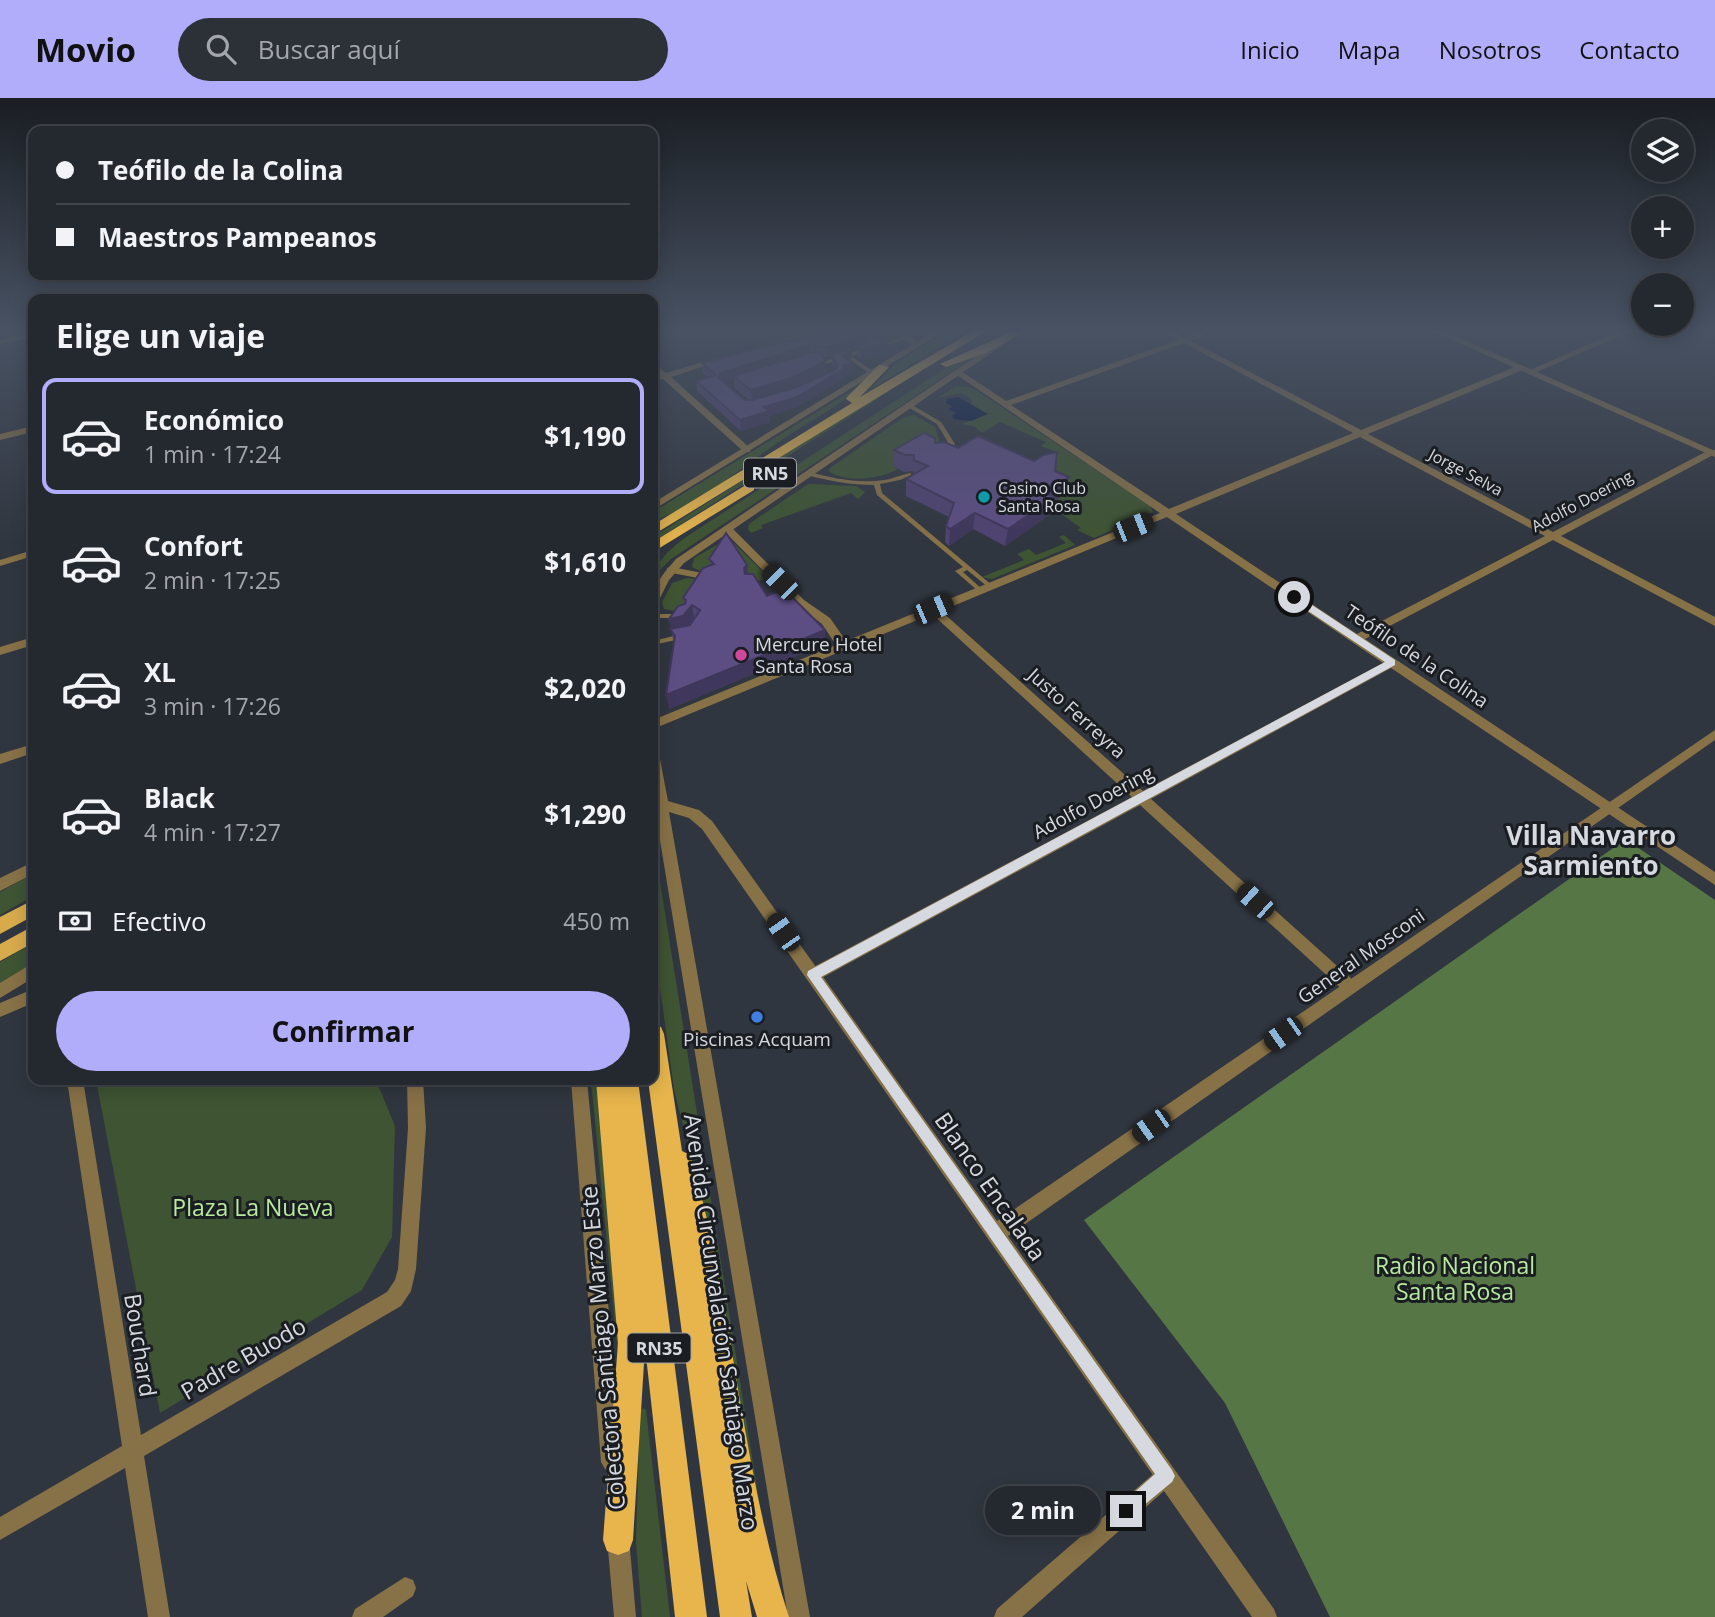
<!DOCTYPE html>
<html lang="es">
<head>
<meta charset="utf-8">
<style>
	:root { --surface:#24282f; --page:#2c3037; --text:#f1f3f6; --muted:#a3a6aa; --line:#41444b; --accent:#b2adfa }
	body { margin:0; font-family:"Open Sans",sans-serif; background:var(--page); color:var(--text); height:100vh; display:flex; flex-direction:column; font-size:26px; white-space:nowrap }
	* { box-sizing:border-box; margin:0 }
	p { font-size:23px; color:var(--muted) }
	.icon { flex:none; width:38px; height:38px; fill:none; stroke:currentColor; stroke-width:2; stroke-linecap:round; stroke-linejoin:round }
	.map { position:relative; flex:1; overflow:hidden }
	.sheet { position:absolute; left:28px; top:196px; width:630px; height:791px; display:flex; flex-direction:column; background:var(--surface); border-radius:14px; box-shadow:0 4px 18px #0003,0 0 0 2px var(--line) }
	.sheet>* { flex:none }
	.top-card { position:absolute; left:28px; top:28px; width:630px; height:154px; border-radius:14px; box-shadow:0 4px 18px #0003,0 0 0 2px var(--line); display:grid; align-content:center; height:154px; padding:0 28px; background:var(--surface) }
	.tools { position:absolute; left:1631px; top:21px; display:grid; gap:14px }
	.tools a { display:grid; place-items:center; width:63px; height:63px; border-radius:50%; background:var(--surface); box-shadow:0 4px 18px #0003,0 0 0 2px var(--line); font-size:35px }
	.end { position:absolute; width:32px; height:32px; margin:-16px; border:9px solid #d6dae0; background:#111; box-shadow:0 0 0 4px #111 }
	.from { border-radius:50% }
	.bubble { position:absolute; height:49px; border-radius:24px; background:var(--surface); box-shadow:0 4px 18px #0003,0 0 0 2px var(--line); font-size:23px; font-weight:700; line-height:49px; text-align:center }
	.car { position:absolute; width:21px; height:42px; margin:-21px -10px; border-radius:9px; box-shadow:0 0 5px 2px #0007; background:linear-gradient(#222 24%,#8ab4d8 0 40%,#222 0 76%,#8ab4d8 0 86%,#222 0) }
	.top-card b { display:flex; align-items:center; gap:24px; height:66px; font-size:26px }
	.top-card b+b { border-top:2px solid var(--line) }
	.top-card i { width:18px; height:18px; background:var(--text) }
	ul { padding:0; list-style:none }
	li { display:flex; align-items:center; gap:21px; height:116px; margin:0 14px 10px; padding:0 14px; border:4px solid transparent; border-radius:14px }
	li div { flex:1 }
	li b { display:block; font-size:26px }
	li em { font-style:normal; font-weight:700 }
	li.on { border-color:var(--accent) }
	li>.icon { width:63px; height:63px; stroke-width:1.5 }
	h2 { padding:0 28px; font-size:32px; line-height:84px }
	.pay { display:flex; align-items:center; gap:18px; height:77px; padding:0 28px; font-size:26px }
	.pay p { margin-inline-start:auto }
	.action { display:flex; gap:14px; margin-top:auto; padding:14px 28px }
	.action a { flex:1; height:80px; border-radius:42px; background:var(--accent); color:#111; font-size:28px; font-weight:700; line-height:80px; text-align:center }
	header { display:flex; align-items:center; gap:42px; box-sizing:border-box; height:98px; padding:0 35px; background:var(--accent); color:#111 }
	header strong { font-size:33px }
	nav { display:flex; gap:38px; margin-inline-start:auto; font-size:24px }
	.search { width:490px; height:63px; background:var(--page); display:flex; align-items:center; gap:18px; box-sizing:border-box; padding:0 24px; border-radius:38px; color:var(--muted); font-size:26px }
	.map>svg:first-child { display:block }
	.green { fill:#3e5432 }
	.forest { fill:#567745 }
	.water { fill:#071a45 }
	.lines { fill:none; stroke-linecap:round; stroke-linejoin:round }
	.service { fill:#877147; fill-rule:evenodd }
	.minor { fill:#877147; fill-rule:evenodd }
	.tertiary { fill:#877147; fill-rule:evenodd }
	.primary { fill:#d7aa4c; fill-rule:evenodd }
	.trunk { fill:#e7b54c; fill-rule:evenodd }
	.wall { fill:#4f4371; fill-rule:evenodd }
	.shaded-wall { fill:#40375c }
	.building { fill:#5c4e83; stroke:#40375c; stroke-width:2 }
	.route { fill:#d6dae0 }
	.culture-dot { fill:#0f9aa8; stroke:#1a1d21; stroke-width:2.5 }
	.hotel-dot { fill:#d1479c; stroke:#1a1d21; stroke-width:2.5 }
	.shop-dot { fill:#3f7fe0; stroke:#1a1d21; stroke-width:2.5 }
	.labels { text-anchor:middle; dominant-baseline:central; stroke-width:6; stroke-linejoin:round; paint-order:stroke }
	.far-street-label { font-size:16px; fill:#d6dae0; stroke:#1a1d21 }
	.far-poi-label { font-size:16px; fill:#d6dae0; stroke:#1a1d21; text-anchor:start }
	.shield { fill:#1a1d21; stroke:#9ea1a7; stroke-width:2 }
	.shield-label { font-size:18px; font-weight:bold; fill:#d6dae0 }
	.poi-label { font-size:19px; fill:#d6dae0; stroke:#1a1d21; text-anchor:start }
	.street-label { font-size:19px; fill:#d6dae0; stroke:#1a1d21 }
	.near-street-label { font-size:23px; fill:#d6dae0; stroke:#1a1d21 }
	.near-park-label { font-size:23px; fill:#b7ea9d; stroke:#1a1d21 }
	.district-label { font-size:26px; font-weight:bold; fill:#d6dae0; stroke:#1a1d21 }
</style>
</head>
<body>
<header>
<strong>Movio</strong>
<div class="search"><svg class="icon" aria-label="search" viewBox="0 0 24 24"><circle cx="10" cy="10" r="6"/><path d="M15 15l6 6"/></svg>Buscar aquí</div>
<nav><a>Inicio</a><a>Mapa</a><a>Nosotros</a><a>Contacto</a></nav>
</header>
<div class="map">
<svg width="1715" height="1519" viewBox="0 0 1715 1519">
	<rect width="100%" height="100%" fill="#30363f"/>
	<g class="green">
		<path d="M949,232h18l-99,61 27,-27z"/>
		<path d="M975,258l-304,203 -11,11 -7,15c0,-22 16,-35 33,-48l263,-171z"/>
		<path d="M956,288l17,2 177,118 3,6 -59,26 -17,-8 4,-2 -32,-23 -11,-37 21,-15 -18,-7 5,-4 -46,-20 -18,11 -8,-7 -12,-2 25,-10 -15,-9 -1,-6 -10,-6 -23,5z"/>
		<path d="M853,292l3,1c-24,19 -51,33 -76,50 -41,28 -80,64 -127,80v-9z"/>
		<path d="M885,293h5l-237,151v-5z"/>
		<path d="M914,317l21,12 5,16 -46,24 4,2c-17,10 -50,14 -69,3l1,-4 74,-51z"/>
		<path d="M808,386l48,2 9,6 -7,7 -7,-6 -90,32 2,3 -12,5 -3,-4 1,-5z"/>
		<path d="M1064,437l11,10 -83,34 -10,-2 42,-17 -7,-6 12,-5 7,6 30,-12 -7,-6z"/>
		<path d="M729,440l37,37 -1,4 -7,2 -58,-10 -8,-4 2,-9z"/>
		<path d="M687,480l19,2 -21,33 -21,-4 -2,-7 10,-19z"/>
		<path d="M653,740l110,687 -7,2 -48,-302 -34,-136 -21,-152z"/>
		<path d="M33,776v22l-33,19v-23z"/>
		<path d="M33,845v21l-33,20v-22z"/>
		<path d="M96,982h280l19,46 -3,111 -30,53 -202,123z"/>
		<path d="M591,982h7l24,270 -4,4z"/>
		<path d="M643,1310l3,2 24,207h-28l-6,-75 4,-131z"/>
	</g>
	<path class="forest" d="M1619,746l18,3 78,53v717h-385l-105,-214 -141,-183z"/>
	<path class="water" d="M958,299l30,17 -17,7 -17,-2 -2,-3 4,-4 -7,-2 3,-4 -6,-3 1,-4z"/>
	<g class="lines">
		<g class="service">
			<path d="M905,239l4,1 -30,10 -3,-2z"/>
			<path d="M861,251l3,2 -1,1 -12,4 23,16v2h-4l-23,-17 -21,7 -3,-2z"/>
			<path d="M908,307h4l29,17 14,22 -10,10 -5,-1 9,-9 -12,-20 -29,-17z"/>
			<path d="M809,374c24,6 49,12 75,8 9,-1 18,-6 27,-7v2l-11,5 -20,4 2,9 111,93 -3,2 -2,-1 -21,-17 -4,2 20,18 -3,2 -2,-1 -23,-20 8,-4 -86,-72 -3,-10c-23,0 -45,-4 -67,-10v-2z"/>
			<path d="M653,516h28l3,2 -3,2h-28z"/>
			<path d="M682,536h3v4l-32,7v-4z"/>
		</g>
		<g class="minor">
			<path d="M813,232h14l-66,21 -7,-2z"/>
			<path d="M892,232h10l20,15 -7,2z"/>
			<path d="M1161,232h11l13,8 20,-8h13l-27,11 170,89 156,-64h6v4l-155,64 185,98 156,-82h6v4l-154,82 154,81v9l-162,-86 -188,99 350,233v13l-324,-217 -240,131 204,183 3,5 -3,5 -5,2 -5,-2 -205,-187 -322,175 -5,2 -5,-2 -3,-5 3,-5 324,-173 -200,-183 -279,115v-9l183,-75 -14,-21 -26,-20 -74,-75 9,-2 73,73 26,18 16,23 314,-128 -206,-140 7,-2 45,30 172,-61zM1184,245l169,90 -184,76 -158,-104zM1360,339l185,99 -188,98 -181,-120zM1167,419l216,146 -240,128 -202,-180z"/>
			<path d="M1622,232h12l-102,44 -7,-2z"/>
			<path d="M716,260l7,2 -52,17 79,71v4h-6l-81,-73 -10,2v-5l6,-1 -6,-6v-6l13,10z"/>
			<path d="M33,328v6l-33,8v-6z"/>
			<path d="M33,452v6l-33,10v-6z"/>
			<path d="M671,469l37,7 5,3 -5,3 -41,-8v-4z"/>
			<path d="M33,539v8l-33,10v-8z"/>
			<path d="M33,646v9l-33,11v-10z"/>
			<path d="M33,891v14l-33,14v-14z"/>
			<path d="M67,982h16l58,355 246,-143 8,-12 3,-11 10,-141 -1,-48h16l3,48 -10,141 -5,22 -10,15 -257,150 26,161h-22l-23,-149 -125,72v-23l122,-71z"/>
			<path d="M1166,1367l7,4 4,7 -4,7 -151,134h-28l3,-8 162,-140z"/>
			<path d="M405,1479l8,3 3,8 -3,8 -30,21h-31l3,-8z"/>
		</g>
		<g class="tertiary">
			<path d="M936,232h10l-293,180v-7z"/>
			<path d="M1015,232h10l-341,233 -15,17 -12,24 -4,1c0,-21 10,-31 23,-46z"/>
			<path d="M1430,232h12l273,121v6z"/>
			<path d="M33,235v4l-33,7v-4z"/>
			<path d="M1715,632v10l-707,496 266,373 3,8h-25l-550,-788 -13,-11 -20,-6 141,805h-22l-134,-813 -1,-55 6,5 9,47 31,9 13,11 285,400z"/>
			<path d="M33,764v12l-33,17v-13z"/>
			<path d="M33,865v15l-33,20v-15z"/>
			<path d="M571,982h16l36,382 -4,7 -7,4 -7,-4 -4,-7z"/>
			<path d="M618,1429l8,3 3,8 7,79h-22l-7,-79 3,-8z"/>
		</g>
		<g class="primary">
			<path d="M33,802v16l-33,18v-17z"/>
			<path d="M33,828v17l-33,18v-17z"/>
		</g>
		<g class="trunk">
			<path d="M975,232h13l-335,205v-10l199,-122 -6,-4 2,-3 31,-31 10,2 -29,30z"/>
			<path d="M1013,233l9,2 -36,20 -40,14 -6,-3z"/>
			<path d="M749,385l5,1v6l-101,62v-10z"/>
			<path d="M653,926l8,3 3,7 18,117 8,4 3,8c41,149 48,306 96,454h-32l-11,-36 6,36h-32l-72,-537h5z"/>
			<path d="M596,982h42l69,537h-32l-30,-270 -12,193 -4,11 -11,4 -11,-4 -4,-11 15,-197z"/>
		</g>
	</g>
	<g class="wall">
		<path d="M876,235v5l12,4v10l-27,8 -4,-3v-9l-9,3 3,2 1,21 -7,2v2l-48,29 -28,9 1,6 -29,9 -44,-40 -1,-10 12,-3 -5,-4 -1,-11zM832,258v9l3,5 -9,4 -3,-17h4zM734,282v8l15,12h-4l-20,-18z"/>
		<path d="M935,345l120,28 14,6 -3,16 -12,9 -2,11 -47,33 -32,-17 -24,17 -4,-4 1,-16 3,-9 -43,-21v-17l7,-4v-4l-9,1 -11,-6 1,-16z"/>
		<path d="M709,461l39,15 19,22 58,48 -156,65 5,-64 -5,-26 15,-15 -1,-6 27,-33z"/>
	</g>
	<g class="shaded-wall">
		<path d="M876,235v10l12,-1v10l-27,8v-10l14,-12z"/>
		<path d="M860,238v10l-33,11v-10z"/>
		<path d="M810,247v10l-77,21 1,4 -13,3 -2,-5 1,-5z"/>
		<path d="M851,255v10l-9,-8z"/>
		<path d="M825,264l1,13 -34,16 -40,11 -1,-12z"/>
		<path d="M852,265v11l-7,2v2l-48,29 -28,9 1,6 -29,9 -1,-11 24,-13 79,-41z"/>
		<path d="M1069,379l-3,16 -12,9 -2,11 -47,33 3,-17 38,-36z"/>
		<path d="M975,415l-2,16 -24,17 1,-17z"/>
		<path d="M747,467l2,14 -4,3 -1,-14z"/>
		<path d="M692,507l2,14 -9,11h-14l-2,-11z"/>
		<path d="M825,532v14l-156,65 -3,-14z"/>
	</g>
	<g class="building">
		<path d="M824,232h48l4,3 -1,5 13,4 -27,8 -4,-3 10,-6 -7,-5 -33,11 -17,-2 -90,28 -1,5 26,22h7l45,-13 38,-17 2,-4 -5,-12 14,-4 5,3 -9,2 10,8 -9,3 2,2 -48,29 -33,10 5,4 -29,9 -44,-39 20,-6 -14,-12 111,-29z"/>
		<path d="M813,254h8l4,10 -34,16 -40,12 -18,-14z"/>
		<path d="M924,335l11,5v5l9,-1 14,6 20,-12 56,25 10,-6 13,-3 -2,19 14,6 -23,16 9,4 -47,32 -33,-16 -25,16 -4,-3 8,-23 -48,-24 22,-13 -14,-6v-5h-9l-11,-5z"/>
		<path d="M726,435l21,32 -3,3 1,6h8l14,22 17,-7 41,41 -159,65 9,-59 -5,-7 20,-4 10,-15 -8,-5 -9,11 -14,3 9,-13 7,-2 1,-4 -3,-2 20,-30 11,-4 -5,-5z"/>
	</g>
	<linearGradient id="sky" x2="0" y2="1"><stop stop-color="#1a1e23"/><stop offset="0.52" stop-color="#485263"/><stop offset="1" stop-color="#485263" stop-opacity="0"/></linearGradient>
	<rect width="1715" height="445" fill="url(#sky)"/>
	<path class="route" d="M1290,497h7l98,65v5l-574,312 351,493 3,6 -3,6 -46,38 -6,-3 -3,-6 3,-6 35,-31 -348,-499 1,-4 577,-309 -95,-63z"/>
	<circle class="culture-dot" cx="984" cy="399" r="7"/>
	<circle class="hotel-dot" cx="741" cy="557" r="7"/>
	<circle class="shop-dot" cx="757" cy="919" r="7"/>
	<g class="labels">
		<g class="far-street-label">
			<text transform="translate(1466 374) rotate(28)">Jorge Selva</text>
			<text transform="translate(1582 403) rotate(-28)">Adolfo Doering</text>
		</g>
		<g class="far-poi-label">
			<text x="998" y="390">Casino Club<tspan x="998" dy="18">Santa Rosa</tspan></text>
		</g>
		<g class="shield">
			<rect x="744" y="360.5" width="52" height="29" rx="5"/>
			<rect x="627.5" y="1235.5" width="63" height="29" rx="5"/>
		</g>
		<g class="shield-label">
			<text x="770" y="375">RN5</text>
			<text x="659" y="1250">RN35</text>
		</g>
		<g class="poi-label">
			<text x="755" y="546">Mercure Hotel<tspan x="755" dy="22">Santa Rosa</tspan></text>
			<text x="757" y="941" text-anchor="middle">Piscinas Acquam</text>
		</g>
		<g class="street-label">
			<text transform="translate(1417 558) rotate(34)">Teófilo de la Colina</text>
			<text transform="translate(1077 615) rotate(42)">Justo Ferreyra</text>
			<text transform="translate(1093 704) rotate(-28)">Adolfo Doering</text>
			<text transform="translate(1361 858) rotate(-35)">General Mosconi</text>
		</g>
		<g class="near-street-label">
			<text transform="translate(991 1088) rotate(55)">Blanco Encalada</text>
			<text transform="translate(722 1224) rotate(82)">Avenida Circunvalación Santiago Marzo</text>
			<text transform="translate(141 1247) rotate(81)">Bouchard</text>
			<text transform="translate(602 1250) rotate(-95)">Colectora Santiago Marzo Este</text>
			<text transform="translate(243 1260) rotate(-30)">Padre Buodo</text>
		</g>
		<g class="near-park-label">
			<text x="253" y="1109">Plaza La Nueva</text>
			<text x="1455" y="1167">Radio Nacional<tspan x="1455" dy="26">Santa Rosa</tspan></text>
		</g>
		<g class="district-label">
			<text x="1591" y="737">Villa Navarro<tspan x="1591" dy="30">Sarmiento</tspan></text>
		</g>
	</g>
</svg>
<div class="tools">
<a><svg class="icon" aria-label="layers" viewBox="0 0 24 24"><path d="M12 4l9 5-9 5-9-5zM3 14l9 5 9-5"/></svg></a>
<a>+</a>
<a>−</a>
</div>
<i class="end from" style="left:1294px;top:499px"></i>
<i class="end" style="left:1126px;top:1413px"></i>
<div class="bubble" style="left:985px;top:1388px;width:116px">2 min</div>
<i class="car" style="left:1133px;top:429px;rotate:68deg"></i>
<i class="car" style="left:780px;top:484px;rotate:315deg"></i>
<i class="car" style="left:933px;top:511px;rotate:67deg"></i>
<i class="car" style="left:1255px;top:803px;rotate:312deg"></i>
<i class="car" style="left:783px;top:834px;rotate:325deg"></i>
<i class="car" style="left:1283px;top:936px;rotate:235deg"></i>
<i class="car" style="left:1151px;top:1028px;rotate:235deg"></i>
<div class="top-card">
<b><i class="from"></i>Teófilo de la Colina</b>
<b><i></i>Maestros Pampeanos</b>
</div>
<section class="sheet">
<h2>Elige un viaje</h2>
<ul>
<li class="on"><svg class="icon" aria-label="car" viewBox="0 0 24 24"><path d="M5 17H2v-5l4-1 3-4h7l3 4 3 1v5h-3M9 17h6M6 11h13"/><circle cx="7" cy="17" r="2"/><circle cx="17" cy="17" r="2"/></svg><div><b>Económico</b><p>1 min · 17:24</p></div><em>$1,190</em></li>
<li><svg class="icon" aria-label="car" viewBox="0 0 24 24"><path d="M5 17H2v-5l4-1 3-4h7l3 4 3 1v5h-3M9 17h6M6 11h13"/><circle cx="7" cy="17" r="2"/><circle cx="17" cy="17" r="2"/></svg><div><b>Confort</b><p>2 min · 17:25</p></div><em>$1,610</em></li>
<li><svg class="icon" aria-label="car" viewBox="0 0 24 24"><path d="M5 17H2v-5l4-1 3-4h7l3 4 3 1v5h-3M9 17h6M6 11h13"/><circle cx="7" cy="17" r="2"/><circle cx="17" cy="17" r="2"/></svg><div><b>XL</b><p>3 min · 17:26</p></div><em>$2,020</em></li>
<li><svg class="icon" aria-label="car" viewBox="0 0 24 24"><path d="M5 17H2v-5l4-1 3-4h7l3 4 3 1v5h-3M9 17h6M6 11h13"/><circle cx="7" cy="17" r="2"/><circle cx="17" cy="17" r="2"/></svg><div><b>Black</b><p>4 min · 17:27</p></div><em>$1,290</em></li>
</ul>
<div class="pay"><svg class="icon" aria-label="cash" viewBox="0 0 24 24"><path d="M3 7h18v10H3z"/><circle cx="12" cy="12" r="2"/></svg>Efectivo<p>450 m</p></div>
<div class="action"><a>Confirmar</a></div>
</section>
</div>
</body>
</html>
